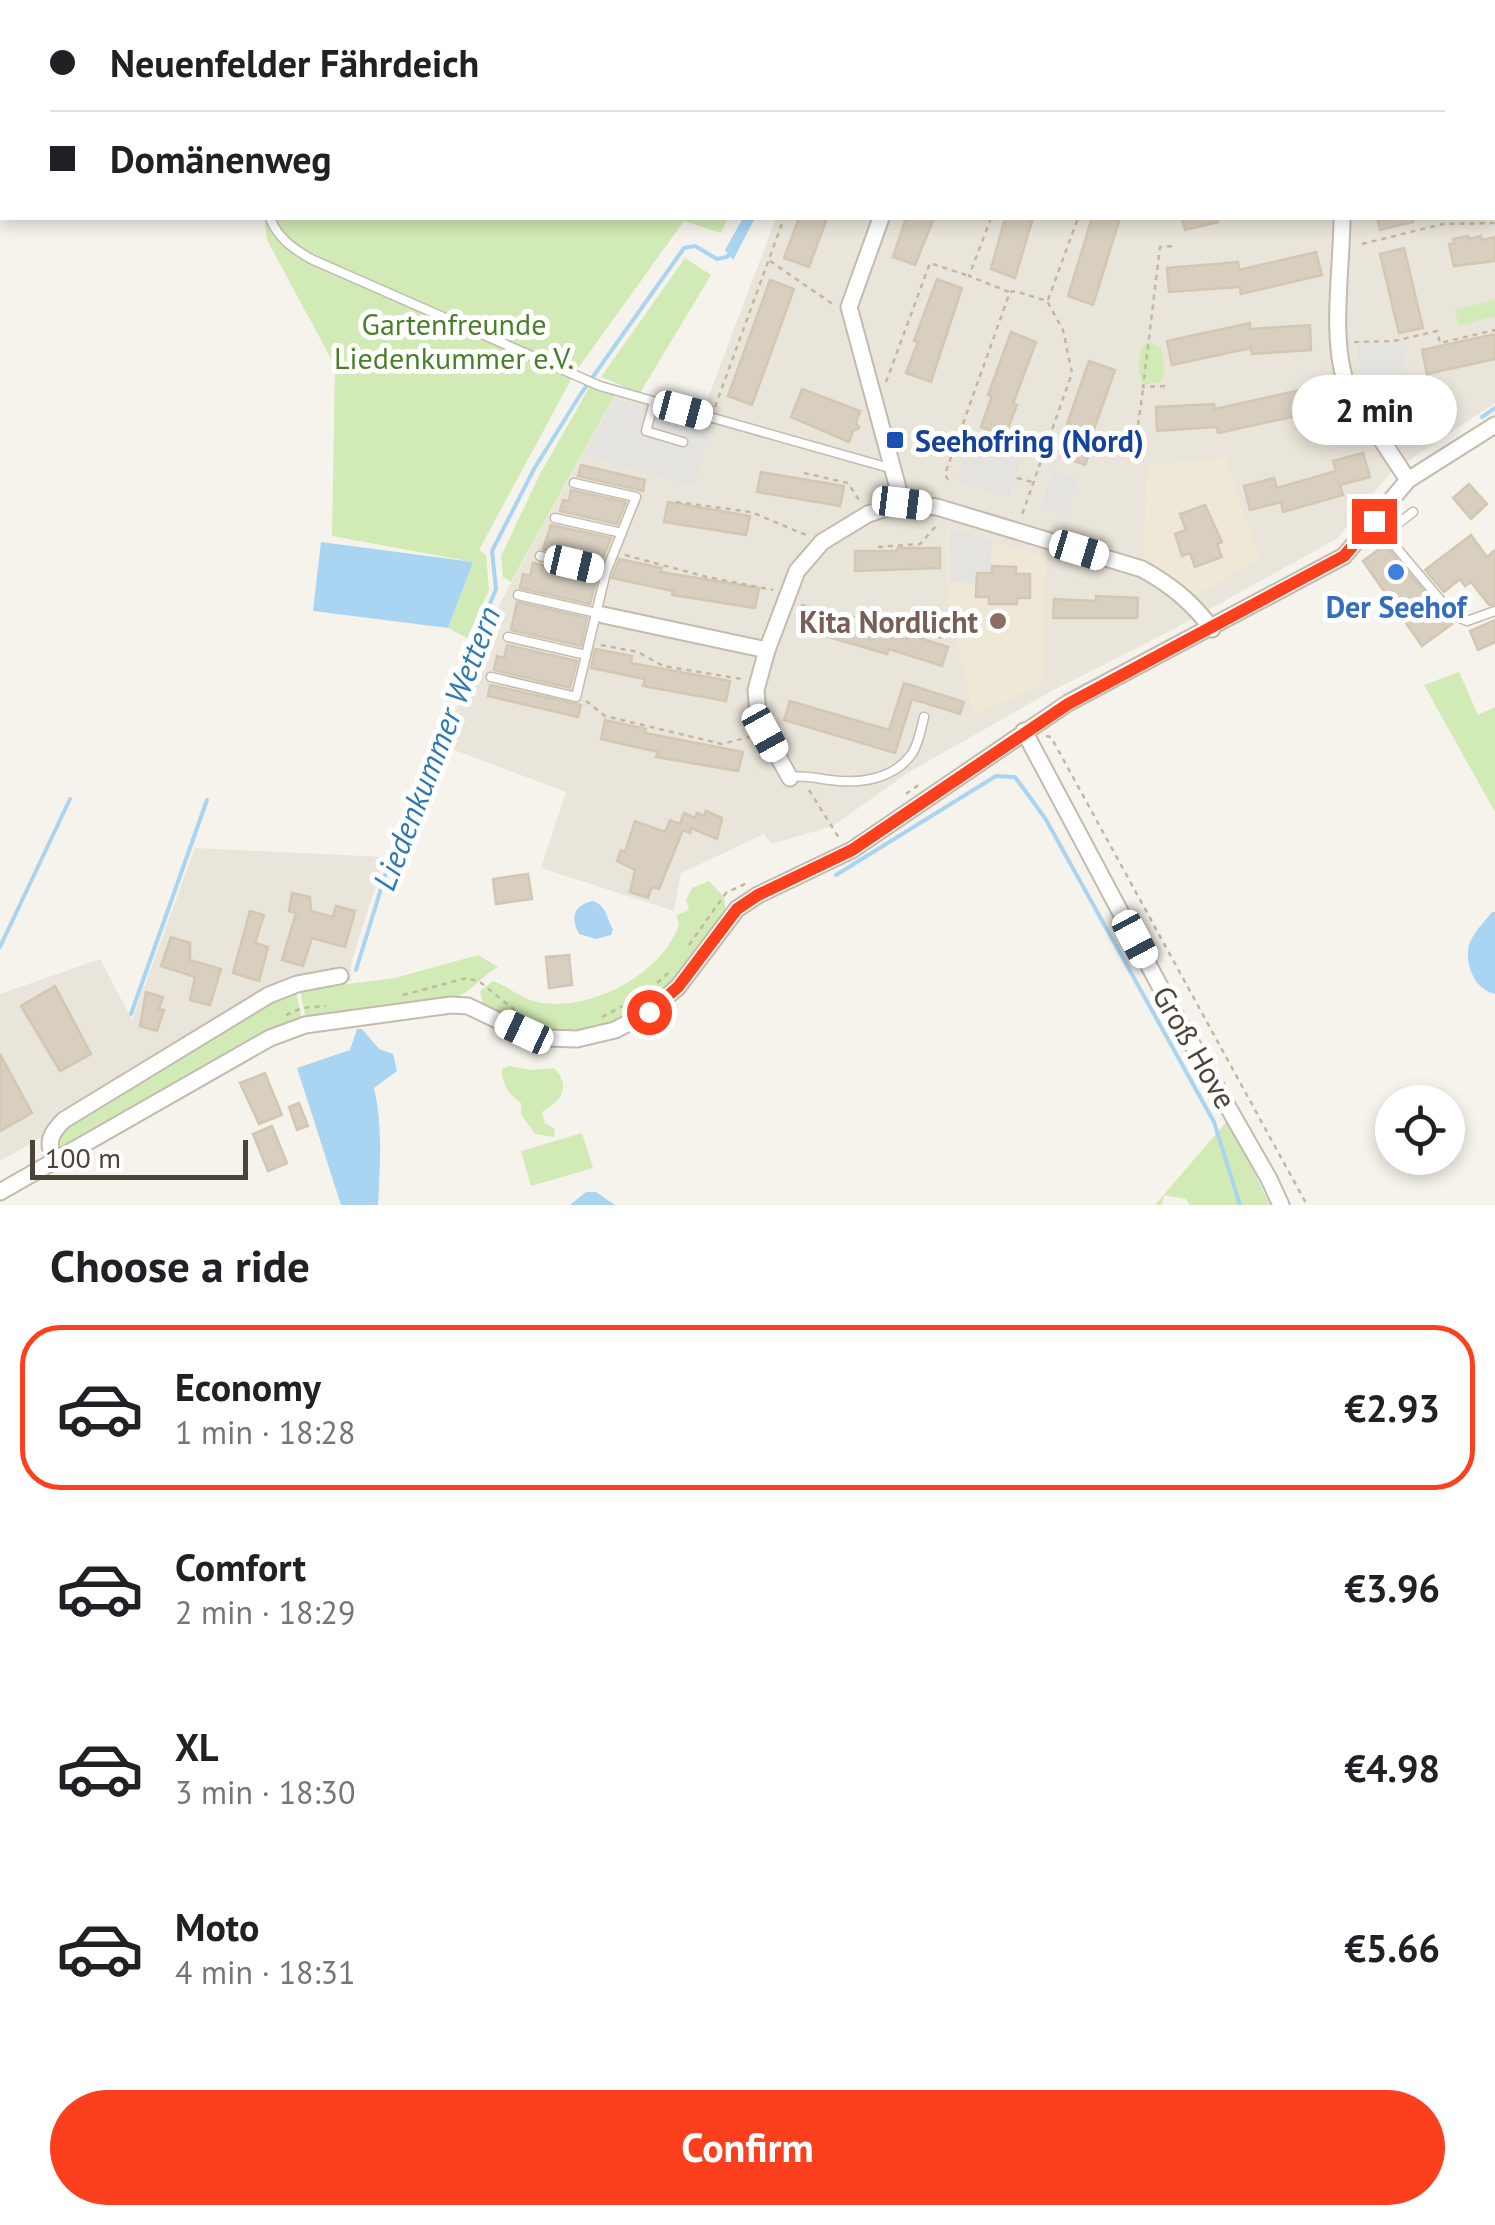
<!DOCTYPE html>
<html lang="en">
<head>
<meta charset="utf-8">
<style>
	:root { --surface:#fff; --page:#f2f2f2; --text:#202124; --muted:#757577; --line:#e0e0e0; --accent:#fc3f1d }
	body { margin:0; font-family:"PT Sans",sans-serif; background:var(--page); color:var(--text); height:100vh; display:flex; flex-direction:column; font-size:38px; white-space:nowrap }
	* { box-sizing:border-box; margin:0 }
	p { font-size:32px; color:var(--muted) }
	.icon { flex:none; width:55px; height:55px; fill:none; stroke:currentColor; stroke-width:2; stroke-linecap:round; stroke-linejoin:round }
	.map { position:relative; height:1205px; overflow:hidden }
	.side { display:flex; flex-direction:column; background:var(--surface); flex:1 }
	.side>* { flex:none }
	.hud { position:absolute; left:0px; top:0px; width:1495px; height:220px; box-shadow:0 5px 15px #0003; display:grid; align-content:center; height:220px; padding:0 50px; background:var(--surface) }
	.tools { position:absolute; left:1375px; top:1085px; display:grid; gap:20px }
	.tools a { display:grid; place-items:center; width:90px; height:90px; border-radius:50%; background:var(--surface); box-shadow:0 5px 15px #0003; font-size:50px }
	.scale { position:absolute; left:30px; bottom:25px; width:218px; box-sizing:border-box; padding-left:10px; border:5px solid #4b4439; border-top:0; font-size:28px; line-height:35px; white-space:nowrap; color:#4b4439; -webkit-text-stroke:8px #fff; paint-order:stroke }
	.end { position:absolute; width:45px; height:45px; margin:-22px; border:12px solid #fc3f1d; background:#fff; box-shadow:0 0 0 5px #fff }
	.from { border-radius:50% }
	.bubble { position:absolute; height:70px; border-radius:35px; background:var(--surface); box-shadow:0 5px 15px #0003; font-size:32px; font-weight:600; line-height:70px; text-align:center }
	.car { position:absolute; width:30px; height:60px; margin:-30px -15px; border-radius:12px; box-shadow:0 0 8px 2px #0007; background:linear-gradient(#fff 24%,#345 0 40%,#fff 0 76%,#345 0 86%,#fff 0) }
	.hud b { display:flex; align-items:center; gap:35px; height:95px; font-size:38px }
	.hud b+b { border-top:2px solid var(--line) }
	.hud i { width:25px; height:25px; background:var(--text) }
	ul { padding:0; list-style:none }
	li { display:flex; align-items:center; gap:30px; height:165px; margin:0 20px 15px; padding:0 30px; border:5px solid transparent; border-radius:40px }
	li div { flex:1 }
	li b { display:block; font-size:38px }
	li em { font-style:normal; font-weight:600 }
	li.active { border-color:var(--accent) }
	li>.icon { width:90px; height:90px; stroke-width:1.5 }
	h2 { padding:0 50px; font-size:45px; line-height:120px }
	.action { display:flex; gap:20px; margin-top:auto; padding:20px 50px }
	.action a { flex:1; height:115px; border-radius:60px; background:var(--accent); color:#fff; font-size:40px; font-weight:600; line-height:115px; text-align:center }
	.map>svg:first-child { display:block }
	.residential { fill:#eae5da }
	.education { fill:#efe8d6 }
	.green { fill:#d2eab5 }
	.parking { fill:#e5e3e0 }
	.water { fill:#a9d4f2 }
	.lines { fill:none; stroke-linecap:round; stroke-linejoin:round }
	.stream { stroke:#a9d4f2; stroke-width:4 }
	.building { fill:#d8cfc1; stroke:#d3c7b4; stroke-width:2.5 }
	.service-casing { stroke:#c2bbae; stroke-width:11 }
	.minor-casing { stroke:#c2bbae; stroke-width:19 }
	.path { stroke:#c4b79f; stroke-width:2.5; stroke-dasharray:5 5; stroke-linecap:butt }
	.service { stroke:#fff; stroke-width:8 }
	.minor { stroke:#fff; stroke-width:15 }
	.route { stroke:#fc3f1d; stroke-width:12 }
	.transit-dot { fill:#1a4fb4; stroke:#fff; stroke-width:4 }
	.shop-dot { fill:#3f7fe0; stroke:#fff; stroke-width:4 }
	.education-dot { fill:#8d6e63; stroke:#fff; stroke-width:4 }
	.labels { text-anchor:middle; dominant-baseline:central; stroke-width:10; stroke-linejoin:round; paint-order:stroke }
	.park-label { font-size:30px; fill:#4a7f2a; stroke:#fff }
	.transit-label { font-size:30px; font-weight:bold; fill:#164399; stroke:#fff; text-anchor:start }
	.shop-label { font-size:30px; font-weight:bold; fill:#366cbe; stroke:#fff }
	.education-label { font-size:30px; font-weight:bold; fill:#785e54; stroke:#fff; text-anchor:end }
	.street-label { font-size:30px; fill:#4b4439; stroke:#fff }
	.water-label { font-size:32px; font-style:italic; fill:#2e7ab2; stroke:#fff }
</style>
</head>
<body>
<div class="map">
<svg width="1495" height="1205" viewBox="0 0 1495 1205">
	<rect width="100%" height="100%" fill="#f6f3ec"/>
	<g class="residential">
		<path d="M853,0h642v403l-105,70 -52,65 -164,91 -124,63 -141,80 -76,54 -62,18 -7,-10 -83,39 -7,38 -133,-43 25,-76 -125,-47 62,-147 111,-202 86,23 76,-201h716v-216h-640z"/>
		<path d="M195,848l190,9 -34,106v18l-51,9 -300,171v-167l100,-35 32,61z"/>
	</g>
	<g class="education">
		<path d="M1225,457l34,103 -65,36 -51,-35 4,-95z"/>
		<path d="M948,530l98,26 -3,127 -69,33 -27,-114z"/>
	</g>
	<g class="green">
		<path d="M233,0h182l6,2h-187z"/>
		<path d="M264,218h464l-7,15 -37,-12 -110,153 -95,176 7,5 3,35 -22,48 -19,-10 25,-66 -141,-26 3,-170 -68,-126z"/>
		<path d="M685,258l26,17 -71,118 -39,-16z"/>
		<path d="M1495,300v16l-36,10 -4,-16z"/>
		<path d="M1150,342l11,6 4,23 -4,11 -17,3c-7,-9 -6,-31 0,-41z"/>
		<path d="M590,386l24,10 -103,186 -8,-5 -2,-21 39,-82z"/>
		<path d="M1459,672l19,43 17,-8v105l-71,-127z"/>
		<path d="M709,881l15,16 2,16c-15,18 -26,38 -41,56 -35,41 -90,74 -144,60 -20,-5 -39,-16 -58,-24l-3,-14 13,-10c17,6 31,20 50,22 51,7 118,-29 136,-78l-3,-10 13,-5 -3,-10 6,-12z"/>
		<path d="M478,955l20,12c-17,9 -26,25 -44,31l-148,22 -6,-30 95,-12z"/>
		<path d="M296,991l6,30 -238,130 -6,-2 -2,-6 11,-18 187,-114z"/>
		<path d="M509,1066l22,4 23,-2c18,19 7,33 -12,44l3,11 10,6 -1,8 -19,-3 -14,-20v-11c-13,-9 -19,-18 -19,-34z"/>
		<path d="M1228,1120l42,85h-81l-3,-6 -22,-4 -2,10h-7z"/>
		<path d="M582,1133l11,35 -62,18 -10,-35z"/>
	</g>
	<g class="parking">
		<path d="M1357,344l49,2 -2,36 -42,-2 -5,-18z"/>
		<path d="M614,400l97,27 -17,59 -109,-31z"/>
		<path d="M970,442l52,17 -13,39 -52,-17z"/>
		<path d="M1053,469l25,11 -11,37 -27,-9z"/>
		<path d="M950,530l42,10 -1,33h-14v11l-27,-2z"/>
	</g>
	<g class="water">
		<path d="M743,218h12l-22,42 -8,-10z"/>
		<path d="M321,542l152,20 -25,66 -135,-17z"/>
		<path d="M593,901c14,5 13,16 20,28l-2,6 -15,4 -17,-5c-9,-17 -5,-29 14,-33z"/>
		<path d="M1492,912h3v82c-22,-4 -33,-36 -24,-54 5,-10 14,-19 21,-28z"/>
		<path d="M357,1029h5l17,20 14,5 4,17 -23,17c9,38 6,78 4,117h-37l-44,-137 53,-18z"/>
		<path d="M586,1192h10l19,13h-45z"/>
	</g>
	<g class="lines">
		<g class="stream">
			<path d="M839,2v-2"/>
			<path d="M1482,417l13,-9"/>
			<path d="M836,875l160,-99 19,1 30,41 169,304 26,83"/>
			<path d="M0,947l70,-148"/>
			<path d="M356,970l51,-166 89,-215 -4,-38 42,-82 46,-74 104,-147 11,-2 22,13 10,-2 3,-4"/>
			<path d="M131,1014l76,-214"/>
		</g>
	</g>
	<g class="building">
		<path d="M799,218h28l-18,49 -25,-9z"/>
		<path d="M906,218h28l-19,47 -22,-8z"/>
		<path d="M1005,218h28l-18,60 -24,-9z"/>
		<path d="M1092,218h28l-27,87 -25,-9z"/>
		<path d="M1182,218h36v4l-33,8z"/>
		<path d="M1377,218h36v4l-33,8z"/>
		<path d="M1468,236l1,3 12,-3 1,4 13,-3v24l-41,5 -5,-22 5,-1 -1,-4z"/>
		<path d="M1404,248l19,80 -24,5 -19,-79z"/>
		<path d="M1316,252l6,23 -81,19 -1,-7 -71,5 -2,-24 71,-6 1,8z"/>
		<path d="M937,279l25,9 -31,94 -25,-9 12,-31 -4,-1z"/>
		<path d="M770,280l24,9 -42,116 -24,-9z"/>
		<path d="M1250,323v6l60,-4 1,25 -59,4 -1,-6 -79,17 -5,-24z"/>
		<path d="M1011,332l25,10 -23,62 4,1 -12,31 -24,-9 11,-31 -4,-1z"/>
		<path d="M1495,334v25l-68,15 -5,-24z"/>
		<path d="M1089,361l26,9 -22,62 3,2 -11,31 -24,-9 10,-31 -4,-1z"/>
		<path d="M1327,384l5,24 -114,25 -1,-6 -60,4 -1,-24 58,-3 1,5z"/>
		<path d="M802,389l58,22 -4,11 3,6 -6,3 -4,11 -58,-25z"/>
		<path d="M1430,411l11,16 -20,14 -11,-17z"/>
		<path d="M1363,453l7,24 -30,8 3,10 -60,17 -2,-10 -31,8 -6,-24 30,-8 3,10 59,-17 -3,-10z"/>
		<path d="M581,465l64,15 -2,11 -65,-15z"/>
		<path d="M761,472l83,14 -4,20 -83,-14z"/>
		<path d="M1469,484l18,20 -16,15 -18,-21z"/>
		<path d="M571,490l55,12 -9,22 -57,-13 3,-11 6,1z"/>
		<path d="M668,502l82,14 -4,19 -82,-13z"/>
		<path d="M1205,505l17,37 -5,2 5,13 -27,10 -5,-14 -8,3 -7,-22 11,-4 -6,-16z"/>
		<path d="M551,525l60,13 -10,25 -58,-14z"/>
		<path d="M1471,535l16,22 8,-7v54l-6,1 -18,-23 -6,4 -5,-7 -16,13 -19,-22z"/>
		<path d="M1385,545l67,79 -30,22 -59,-85z"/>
		<path d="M897,548h43v20l-85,3v-20h42z"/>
		<path d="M619,559l43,9 -1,4 98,16 -4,20 -83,-13 1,-4 -61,-13z"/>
		<path d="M533,563l64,14 -7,27 -70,-16 3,-14 7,2z"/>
		<path d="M992,566l24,1v7h14v24h-13v6h-28v-7h-13l1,-24h15z"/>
		<path d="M1096,596l42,2 -1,20h-84l1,-19 42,2z"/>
		<path d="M517,602l70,16 -6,28 -70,-16z"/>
		<path d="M813,612l93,28 2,-6 40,13 -6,19 -53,-17 -2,5 -80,-23z"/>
		<path d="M1495,620v22l-17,8 -8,-19z"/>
		<path d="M507,645l70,16 -7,27 -76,-18 3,-14 7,2z"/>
		<path d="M595,649l37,7 -1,7 99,18 -4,20 -83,-15 2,-7 -54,-11z"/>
		<path d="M904,683l60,19 -4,12 -48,-15 -17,54 -111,-33 6,-19 99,29z"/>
		<path d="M490,685l91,20 -3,12 -90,-21z"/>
		<path d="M605,720l41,9 -1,4 98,19 -5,19 -82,-14 2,-5 -57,-13z"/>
		<path d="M706,811l16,7 -5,21 -26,-11 -1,5 -7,-3 -24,59 -7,-2 -4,11 -18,-6 5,-22 -18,-9 4,-11 4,2 10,-31 30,11 5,-12 10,4 4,-11 11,5 2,-5 7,3z"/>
		<path d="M528,874l4,25 -36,5 -3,-25z"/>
		<path d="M292,893l18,4 1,14 22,6 3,-11 19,5 -10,36 -33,-9 -9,28 -21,-6 14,-47 -7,-2z"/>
		<path d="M250,911l14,4 -9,28 13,4 -9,34 -26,-8z"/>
		<path d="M171,937l19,6v17l31,9 -11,36 -20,-5 5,-23 -34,-11z"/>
		<path d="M569,955l3,30 -23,3 -3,-31z"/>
		<path d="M55,986l36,68 -31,17 -39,-65z"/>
		<path d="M146,992l17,5 -4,12 5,1 -7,21 -17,-5z"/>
		<path d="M0,1054l32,59 -32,18z"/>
		<path d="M265,1073l17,42 -23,9 -19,-41z"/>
		<path d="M299,1103l9,23 -11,4 -8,-23z"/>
		<path d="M272,1126l15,37 -19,8 -15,-37z"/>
	</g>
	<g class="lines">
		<g class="service-casing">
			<g id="service">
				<path d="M230,0v2"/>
				<path d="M270,218c8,20 22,30 41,41l289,127 293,83"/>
				<path d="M654,402l-8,29 37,11"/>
				<path d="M555,518l67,15"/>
				<path d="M1374,521l79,94 14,6 28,-10"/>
				<path d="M1385,534l28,-22"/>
				<path d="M540,556l66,16"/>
				<path d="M518,595l83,19"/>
				<path d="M508,637l78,18"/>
				<path d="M491,677l85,20 30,-125 30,-75 -62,-14"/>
				<path d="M790,777c15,-2 25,1 40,3 29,4 62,0 81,-25 7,-9 10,-26 13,-38"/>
			</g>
		</g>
		<g class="minor-casing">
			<g id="minor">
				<path d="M968,2l1,-2"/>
				<path d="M1343,2v-2"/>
				<path d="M1492,141h3"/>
				<path d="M881,218l-32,89 53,196"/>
				<path d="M1342,218c0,51 -13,123 6,171l60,91"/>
				<path d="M603,615l164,35"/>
				<path d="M1024,731l148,278 97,170 12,26"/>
				<path d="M790,778l-25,-45 -7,-19 -2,-24 11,-40 30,-79 25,-29 46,-28 34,-11 35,4 205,62c29,16 50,33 70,60"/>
				<path d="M55,1160c-10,-18 -4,-27 9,-40l205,-125 28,-11 43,-8"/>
				<path d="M0,1192l270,-154 35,-13 146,-20 17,1 56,27 21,5 32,1 38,-9 34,-18 29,-25 59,-78 21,-14 94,-45 216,-147 276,-147 64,-76 87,-55"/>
			</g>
		</g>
		<g class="path">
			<path d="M891,2l1,-2"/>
			<path d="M1106,2l1,-2"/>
			<path d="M1492,59h3"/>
			<path d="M991,218l-22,58 40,16"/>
			<path d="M1362,244l81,-20 52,-1"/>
			<path d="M770,261l64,44"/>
			<path d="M1048,300l30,-82"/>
			<path d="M1354,342l40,-1 43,-10 3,12 55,-13"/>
			<path d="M886,382l44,-119 39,13"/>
			<path d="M1165,386l-22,1 17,-140 15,-1"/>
			<path d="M715,407l69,-189"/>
			<path d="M1138,425l5,-36"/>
			<path d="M804,473l44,10 11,17"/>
			<path d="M1017,478l15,4"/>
			<path d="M948,480l-3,-6 65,-182 5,-1 32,10 16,29 9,43 -50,142"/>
			<path d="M676,502l75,10 55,23"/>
			<path d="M878,547l42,-3 17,-19"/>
			<path d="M625,555l82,22 66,13"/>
			<path d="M801,605l70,16 26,2 48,16"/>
			<path d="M601,645l37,7 25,14 79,13"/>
			<path d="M586,701l19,15 117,28 27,-7"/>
			<path d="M1046,736l5,1 256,468"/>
			<path d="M809,790l30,48"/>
			<path d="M906,794l14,-10"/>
			<path d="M689,945l37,-52 21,-10"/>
			<path d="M650,990l20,-19"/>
			<path d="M403,995l64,-17 13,4 37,30"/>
			<path d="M286,1015l16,-7 24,-2"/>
			<path d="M602,1017l42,-22"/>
		</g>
		<use href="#service" class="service"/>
		<use href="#minor" class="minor"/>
	</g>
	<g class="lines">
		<path class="route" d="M649,1012l29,-25 59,-78 21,-14 94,-45 216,-146 276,-148 30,-35"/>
	</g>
	<rect class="transit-dot" x="885" y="430" width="20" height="20" rx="5"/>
	<circle class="shop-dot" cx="1396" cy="572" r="10"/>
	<circle class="education-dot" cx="998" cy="621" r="10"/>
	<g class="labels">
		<g class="park-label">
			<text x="454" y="323">Gartenfreunde<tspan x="454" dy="34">Liedenkummer e.V.</tspan></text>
		</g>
		<g class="transit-label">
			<text x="915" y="440">Seehofring (Nord)</text>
		</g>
		<g class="shop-label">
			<text x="1396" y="606">Der Seehof</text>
		</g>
		<g class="education-label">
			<text x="978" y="621">Kita Nordlicht</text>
		</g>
		<g class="street-label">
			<text transform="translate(1195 1047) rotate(60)">Groß Hove</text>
		</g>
		<g class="water-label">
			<text transform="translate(436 748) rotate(-69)">Liedenkummer Wettern</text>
		</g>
	</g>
</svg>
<div class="tools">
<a><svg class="icon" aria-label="locate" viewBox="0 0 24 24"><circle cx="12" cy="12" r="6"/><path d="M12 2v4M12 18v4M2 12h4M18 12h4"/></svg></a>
</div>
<div class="scale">100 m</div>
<i class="end from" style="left:649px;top:1012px"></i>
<i class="end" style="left:1374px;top:521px"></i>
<div class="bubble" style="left:1292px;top:375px;width:165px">2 min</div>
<i class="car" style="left:683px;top:410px;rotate:105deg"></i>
<i class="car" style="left:902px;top:503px;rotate:97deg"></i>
<i class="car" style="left:1079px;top:550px;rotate:107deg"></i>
<i class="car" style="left:574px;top:564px;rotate:103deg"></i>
<i class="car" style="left:765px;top:733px;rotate:151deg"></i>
<i class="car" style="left:1135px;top:939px;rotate:152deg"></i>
<i class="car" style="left:524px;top:1032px;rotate:295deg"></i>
<div class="hud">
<b><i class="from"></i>Neuenfelder Fährdeich</b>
<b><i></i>Domänenweg</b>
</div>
</div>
<section class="side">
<h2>Choose a ride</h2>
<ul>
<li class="active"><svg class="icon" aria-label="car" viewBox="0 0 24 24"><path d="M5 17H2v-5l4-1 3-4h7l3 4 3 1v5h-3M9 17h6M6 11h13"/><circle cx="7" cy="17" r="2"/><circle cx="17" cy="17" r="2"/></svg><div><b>Economy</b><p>1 min · 18:28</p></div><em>€2.93</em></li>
<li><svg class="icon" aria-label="car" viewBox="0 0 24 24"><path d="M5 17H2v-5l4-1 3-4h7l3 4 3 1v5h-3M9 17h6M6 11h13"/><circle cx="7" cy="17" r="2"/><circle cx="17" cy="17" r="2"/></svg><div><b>Comfort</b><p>2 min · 18:29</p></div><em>€3.96</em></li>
<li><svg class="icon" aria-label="car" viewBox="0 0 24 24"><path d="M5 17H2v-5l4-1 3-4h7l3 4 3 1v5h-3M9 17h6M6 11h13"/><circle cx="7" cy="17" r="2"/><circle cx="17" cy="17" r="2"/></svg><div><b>XL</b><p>3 min · 18:30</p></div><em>€4.98</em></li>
<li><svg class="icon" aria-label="car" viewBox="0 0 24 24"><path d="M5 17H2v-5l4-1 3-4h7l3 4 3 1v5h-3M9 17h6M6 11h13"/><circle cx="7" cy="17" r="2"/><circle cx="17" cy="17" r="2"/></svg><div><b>Moto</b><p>4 min · 18:31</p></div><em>€5.66</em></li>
</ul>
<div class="action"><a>Confirm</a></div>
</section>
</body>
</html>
